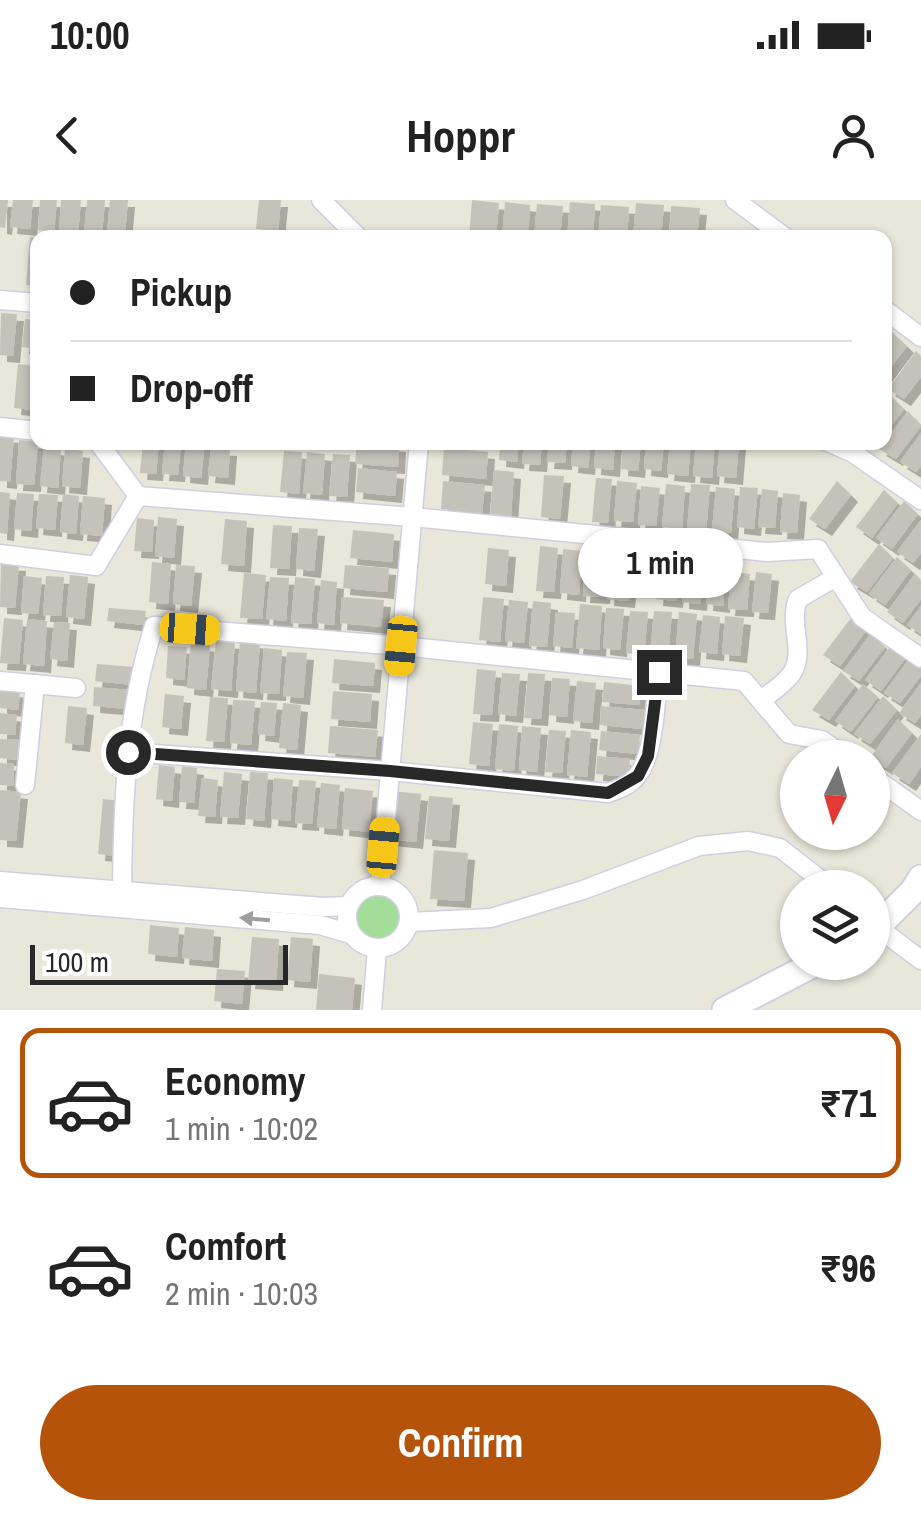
<!DOCTYPE html>
<html lang="en">
<head>
<meta charset="utf-8">
<style>
	:root { --surface:#fff; --page:#f6f6f6; --text:#222; --muted:#767676; --line:#e0e0e0; --accent:#b45309 }
	body { margin:0; font-family:"Archivo Narrow",sans-serif; background:var(--page); color:var(--text); height:100vh; display:flex; flex-direction:column; font-size:38px; white-space:nowrap }
	* { box-sizing:border-box; margin:0 }
	p { font-size:32px; color:var(--muted) }
	.icon { flex:none; width:55px; height:55px; fill:none; stroke:currentColor; stroke-width:2; stroke-linecap:round; stroke-linejoin:round }
	.map { position:relative; height:810px; overflow:hidden }
	.side { display:flex; flex-direction:column; background:var(--surface); flex:1 }
	.side>* { flex:none }
	.top-card { position:absolute; left:30px; top:30px; width:862px; height:220px; border-radius:20px; box-shadow:0 2px 8px #0004; display:grid; align-content:center; height:220px; padding:0 40px; background:var(--surface) }
	.needle { width:65px; rotate:185deg }
	.controls { position:absolute; left:780px; top:540px; display:grid; gap:20px }
	.controls a { display:grid; place-items:center; width:110px; height:110px; border-radius:50%; background:var(--surface); box-shadow:0 2px 8px #0004; font-size:50px }
	.scale { position:absolute; left:30px; bottom:25px; width:258px; box-sizing:border-box; padding-left:10px; border:5px solid #282828; border-top:0; font-size:28px; line-height:35px; white-space:nowrap; color:#282828; -webkit-text-stroke:8px #fff; paint-order:stroke }
	.end { position:absolute; width:45px; height:45px; margin:-22px; border:12px solid #282828; background:#fff; box-shadow:0 0 0 5px #fff }
	.from { border-radius:50% }
	.bubble { position:absolute; height:70px; border-radius:35px; background:var(--surface); box-shadow:0 2px 8px #0004; font-size:32px; font-weight:700; line-height:70px; text-align:center }
	.car { position:absolute; width:30px; height:60px; margin:-30px -15px; border-radius:12px; box-shadow:0 0 8px 2px #0007; background:linear-gradient(#f5c518 24%,#345 0 40%,#f5c518 0 76%,#345 0 86%,#f5c518 0) }
	.top-card b { display:flex; align-items:center; gap:35px; height:95px; font-size:38px }
	.top-card b+b { border-top:2px solid var(--line) }
	.top-card i { width:25px; height:25px; background:var(--text) }
	ul { padding:18px 0 0; list-style:none }
	li { display:flex; align-items:center; gap:30px; height:150px; margin:0 20px 15px; padding:0 20px; border:5px solid transparent; border-radius:20px }
	li div { flex:1 }
	li b { display:block; font-size:38px }
	li em { font-style:normal; font-weight:700 }
	li.active { border-color:var(--accent) }
	li>.icon { width:90px; height:90px; stroke-width:1.5 }
	.cta { display:flex; gap:20px; margin-top:auto; padding:20px 40px }
	.cta a { flex:1; height:115px; border-radius:60px; background:var(--accent); color:#fff; font-size:40px; font-weight:700; line-height:115px; text-align:center }
	.status { display:flex; justify-content:space-between; align-items:center; height:70px; padding:0 50px; background:var(--surface); direction:ltr }
	.status svg { height:28px; fill:currentColor }
	header { display:flex; justify-content:space-between; align-items:center; height:130px; padding:0 40px; background:var(--surface); font-size:45px; font-weight:700 }
	.map>svg:first-child { display:block }
	.green { fill:#a3dd99 }
	.building { fill:#c5c2ba; filter:url(#shadow) }
	.lines { fill:none; stroke-linecap:round; stroke-linejoin:round }
	.street-casing { stroke:#d0cfe0; stroke-width:21 }
	.secondary-casing { stroke:#d0cfe0; stroke-width:29 }
	.street { stroke:#fff; stroke-width:18 }
	.secondary { stroke:#fff; stroke-width:25 }
	.oneway { fill:#9e9e9e }
	.route { stroke:#282828; stroke-width:12 }
</style>
</head>
<body>
<div class="status"><b>10:00</b><svg viewBox="0 0 49 12"><path d="M0 12V9h3v3zM5 12V6h3v6zM10 12V3h3v9zM15 12V0h3v12zM26 1h20v11H26zM47 4h2v5h-2z"/></svg></div>
<header><svg class="icon" aria-label="back" viewBox="0 0 24 24"><path d="M15 5l-7 7 7 7"/></svg>Hoppr<svg class="icon" aria-label="person" viewBox="0 0 24 24"><circle cx="12" cy="8" r="4"/><path d="M4 21q1-7 8-7t8 7"/></svg></header>
<div class="map">
<svg width="921" height="810" viewBox="0 0 921 810">
	<defs>
		<filter id="shadow"><feDropShadow dx="7" dy="7" stdDeviation="0" flood-color="#0004"/></filter>
	</defs>
	<rect width="100%" height="100%" fill="#e9e6da"/>
	<circle class="green" cx="375" cy="716" r="24"/>
	<g class="building">
		<path d="M0,0h8l-3,28 -5,-1z"/>
		<path d="M13,0h20l-3,29 -20,-2z"/>
		<path d="M40,0h17l-3,31 -16,-1z"/>
		<path d="M61,0h20l-3,34 -19,-2z"/>
		<path d="M87,0h18l-3,35 -18,-1z"/>
		<path d="M110,0h18l-3,34 -18,-1z"/>
		<path d="M259,0h22l-3,31 -22,-2z"/>
		<path d="M472,0l27,3 -3,35h-27z"/>
		<path d="M505,2l25,3 -2,33h-26z"/>
		<path d="M570,2l25,2 -2,34h-26z"/>
		<path d="M636,3l28,2 -3,33h-28z"/>
		<path d="M537,4l26,2 -3,32h-26z"/>
		<path d="M601,5l28,2 -2,31h-29z"/>
		<path d="M671,6l29,2 -3,30h-28z"/>
		<path d="M30,37l8,1v48l-12,-1z"/>
		<path d="M1,113l16,1 -4,42 -13,-1z"/>
		<path d="M25,119l13,1v29l-16,-2z"/>
		<path d="M892,132l15,14 -22,29v-33z"/>
		<path d="M916,151l5,5v21l-17,22 -16,-10z"/>
		<path d="M18,164l20,2 -4,44 -20,-2z"/>
		<path d="M890,195l14,14 -19,25v-32z"/>
		<path d="M908,211l13,15 -25,33 -17,-10z"/>
		<path d="M921,233v33l-5,6 -16,-10z"/>
		<path d="M0,235l14,1 -4,46 -10,-1z"/>
		<path d="M19,240l19,2 -4,43 -18,-1z"/>
		<path d="M143,242h16l-3,32 -16,-1z"/>
		<path d="M165,242h16l-3,33 -16,-1z"/>
		<path d="M186,242h19l-4,36 -18,-2z"/>
		<path d="M357,242l42,3 -1,22 -43,-3z"/>
		<path d="M500,242h19l-2,20 -18,-2z"/>
		<path d="M524,242h18l-2,23 -18,-1z"/>
		<path d="M549,242h18l-2,21 -18,-1z"/>
		<path d="M573,242h18l-3,26 -17,-2z"/>
		<path d="M596,242h19l-2,28 -19,-2z"/>
		<path d="M623,242h18l-3,29 -17,-2z"/>
		<path d="M646,242h18l-3,29 -17,-2z"/>
		<path d="M670,242h21l-3,34 -21,-2z"/>
		<path d="M696,242h19l-3,36 -19,-2z"/>
		<path d="M720,242h19l-3,36 -19,-2z"/>
		<path d="M44,247l17,2 -3,39 -18,-2z"/>
		<path d="M211,248l19,1 -2,29 -20,-2z"/>
		<path d="M444,248l44,4 -2,27 -44,-4z"/>
		<path d="M65,249l18,2 -3,37 -18,-2z"/>
		<path d="M284,251l18,1 -3,42 -19,-2z"/>
		<path d="M307,252l18,2 -3,41 -19,-2z"/>
		<path d="M333,254l17,1 -3,42 -18,-1z"/>
		<path d="M358,268l39,4 -2,24 -39,-4z"/>
		<path d="M494,270l20,2 -3,44 -21,-2z"/>
		<path d="M544,275l20,1 -4,43 -19,-2z"/>
		<path d="M596,278l16,1 -4,44 -16,-1z"/>
		<path d="M443,281l42,4 -3,28 -41,-4z"/>
		<path d="M617,281l20,2 -4,39 -19,-1z"/>
		<path d="M837,281l14,14 -26,34 -16,-10z"/>
		<path d="M666,284l19,2 -3,43 -20,-2z"/>
		<path d="M691,284l19,1 -4,47 -19,-2z"/>
		<path d="M641,286l19,2 -4,38 -18,-1z"/>
		<path d="M716,287l19,2 -4,44 -19,-2z"/>
		<path d="M740,287l18,1 -4,41 -17,-2z"/>
		<path d="M762,289l16,2 -3,37 -17,-1z"/>
		<path d="M884,290l14,13 -26,35 -16,-11z"/>
		<path d="M0,292l10,1 -3,41 -7,-1z"/>
		<path d="M17,293l17,1 -3,37 -17,-2z"/>
		<path d="M783,293l17,2 -3,38 -17,-1z"/>
		<path d="M39,294l19,1 -3,35 -19,-2z"/>
		<path d="M63,294l16,2 -3,38 -16,-2z"/>
		<path d="M83,296l22,2 -3,38 -22,-2z"/>
		<path d="M904,301l14,13 -26,35 -16,-11z"/>
		<path d="M158,317l19,2 -3,39 -19,-2z"/>
		<path d="M137,318l17,2 -2,32 -18,-1z"/>
		<path d="M225,319l22,2 -3,45 -23,-2z"/>
		<path d="M921,320v33l-8,10 -16,-11z"/>
		<path d="M273,325l19,1 -3,43 -19,-1z"/>
		<path d="M299,328l19,1 -4,42 -18,-2z"/>
		<path d="M353,330l41,4 -2,28 -42,-4z"/>
		<path d="M879,344l14,14 -26,34 -17,-10z"/>
		<path d="M540,346l18,2 -4,44 -18,-1z"/>
		<path d="M488,348l21,2 -3,36 -21,-2z"/>
		<path d="M563,349l19,2 -3,44 -19,-2z"/>
		<path d="M611,351l22,2 -5,48 -21,-2z"/>
		<path d="M586,353l21,2 -4,42 -20,-1z"/>
		<path d="M897,357l14,13 -26,35 -16,-11z"/>
		<path d="M659,360l21,2 -4,39 -20,-2z"/>
		<path d="M685,361l19,1 -4,42 -18,-2z"/>
		<path d="M152,362l19,2 -3,40 -19,-2z"/>
		<path d="M1,363l18,1 -4,44 -15,-1z"/>
		<path d="M176,365l19,1 -4,40 -18,-2z"/>
		<path d="M345,365l44,3 -2,24 -44,-4z"/>
		<path d="M709,366l17,1 -3,39 -17,-2z"/>
		<path d="M731,372l19,2 -3,36 -19,-1z"/>
		<path d="M756,372l16,2 -4,39 -16,-1z"/>
		<path d="M244,373l22,2 -4,44 -22,-1z"/>
		<path d="M915,374l6,6v19l-18,24 -16,-11z"/>
		<path d="M70,375l18,2 -4,42 -18,-2z"/>
		<path d="M24,376l18,2 -4,36 -17,-1z"/>
		<path d="M46,376l18,1 -3,39 -18,-1z"/>
		<path d="M270,377l19,1 -3,43 -20,-2z"/>
		<path d="M295,377l20,2 -4,45 -20,-1z"/>
		<path d="M321,380l16,2 -3,43 -17,-2z"/>
		<path d="M342,397l42,3 -3,27 -41,-4z"/>
		<path d="M483,397l21,2 -4,43 -21,-2z"/>
		<path d="M509,400l19,2 -4,41 -19,-2z"/>
		<path d="M533,401l18,2 -4,44 -18,-1z"/>
		<path d="M580,404l22,2 -3,44 -23,-2z"/>
		<path d="M921,406v28l-14,-9z"/>
		<path d="M109,408l37,3 -2,14 -37,-4z"/>
		<path d="M606,408l18,1 -4,41 -17,-2z"/>
		<path d="M630,411l18,1 -4,43 -18,-2z"/>
		<path d="M654,411l18,1 -4,43 -18,-1z"/>
		<path d="M556,412l19,1 -3,35 -19,-2z"/>
		<path d="M679,412l18,2 -4,45 -18,-1z"/>
		<path d="M703,415l17,2 -3,37 -18,-2z"/>
		<path d="M725,416l19,2 -4,38 -18,-2z"/>
		<path d="M4,418l19,2 -4,44 -19,-1z"/>
		<path d="M851,418l15,13 -26,35 -17,-11z"/>
		<path d="M27,419l20,2 -3,45 -21,-2z"/>
		<path d="M54,422l16,1 -3,38 -17,-2z"/>
		<path d="M871,433l14,14 -26,34 -16,-10z"/>
		<path d="M240,440l20,2 -4,51 -20,-2z"/>
		<path d="M216,441l19,1 -4,49 -20,-2z"/>
		<path d="M191,443l19,2 -4,45 -19,-2z"/>
		<path d="M893,443l14,13 -26,35 -16,-11z"/>
		<path d="M168,446l19,1 -3,33 -18,-2z"/>
		<path d="M264,448l18,2 -3,44 -19,-1z"/>
		<path d="M287,452l20,1 -4,45 -20,-2z"/>
		<path d="M912,455l9,9v12l-21,27 -16,-10z"/>
		<path d="M334,459l41,4 -2,23 -41,-3z"/>
		<path d="M97,464l38,3 -2,18 -38,-4z"/>
		<path d="M477,469l19,2 -4,44 -19,-1z"/>
		<path d="M841,472l14,14 -26,34 -17,-10z"/>
		<path d="M502,473l18,1 -4,42 -18,-2z"/>
		<path d="M528,473l17,1 -4,45 -17,-1z"/>
		<path d="M552,478l18,1 -3,38 -18,-2z"/>
		<path d="M577,481l19,2 -4,40 -19,-2z"/>
		<path d="M604,482l37,4 -2,19 -37,-3z"/>
		<path d="M921,483v32l-6,8 -16,-10z"/>
		<path d="M863,484l15,13 -27,35 -16,-11z"/>
		<path d="M94,487l36,3 -2,19 -35,-3z"/>
		<path d="M0,489l20,2 -2,19 -18,-2z"/>
		<path d="M333,491l39,3 -2,28 -39,-3z"/>
		<path d="M165,494l19,2 -3,33 -19,-2z"/>
		<path d="M883,496l14,14 -27,34 -16,-10z"/>
		<path d="M210,497l18,1 -4,44 -18,-1z"/>
		<path d="M233,500l22,1 -4,44 -21,-2z"/>
		<path d="M261,502l16,1 -3,33 -16,-2z"/>
		<path d="M283,503l18,2 -4,45 -18,-2z"/>
		<path d="M68,506l19,2 -4,37 -18,-2z"/>
		<path d="M601,506l44,4 -2,19 -43,-4z"/>
		<path d="M0,513l17,2 -2,20 -15,-1z"/>
		<path d="M898,519l14,14 -26,35 -16,-10z"/>
		<path d="M473,522l20,2 -4,42 -20,-2z"/>
		<path d="M499,524l19,2 -4,45 -19,-2z"/>
		<path d="M330,526l48,4 -3,27 -47,-4z"/>
		<path d="M522,526l19,2 -4,44 -18,-2z"/>
		<path d="M549,530l17,1 -4,42 -17,-1z"/>
		<path d="M571,530l20,2 -4,45 -20,-2z"/>
		<path d="M601,531l39,4 -2,19 -39,-4z"/>
		<path d="M921,534v33l-12,17 -17,-11z"/>
		<path d="M0,539l19,1 -2,20 -17,-2z"/>
		<path d="M597,556l33,3 -1,18 -33,-3z"/>
		<path d="M0,563l14,1 -1,22 -13,-1z"/>
		<path d="M159,565l16,2 -3,34 -16,-2z"/>
		<path d="M182,566l15,2 -3,35 -15,-1z"/>
		<path d="M224,572l18,2 -4,44 -18,-1z"/>
		<path d="M250,572l18,1 -4,48 -18,-2z"/>
		<path d="M798,574v22l-12,-7z"/>
		<path d="M202,578l16,2 -3,37 -17,-1z"/>
		<path d="M274,578l19,2 -3,41 -19,-2z"/>
		<path d="M299,580l17,1 -4,43 -17,-1z"/>
		<path d="M321,583l19,2 -4,44 -19,-2z"/>
		<path d="M345,588l28,3 -4,41 -27,-3z"/>
		<path d="M0,590l21,2 -5,49 -16,-1z"/>
		<path d="M392,591l29,3 -5,48 -28,-3z"/>
		<path d="M429,596l24,2 -4,43 -24,-2z"/>
		<path d="M103,599l19,2 -5,55 -19,-2z"/>
		<path d="M434,650l34,3 -4,48 -34,-2z"/>
		<path d="M150,725l29,3 -2,29 -29,-3z"/>
		<path d="M185,727l29,3 -2,31 -30,-3z"/>
		<path d="M252,737l27,2 -3,45 -28,-2z"/>
		<path d="M291,737l22,2 -3,43 -23,-2z"/>
		<path d="M217,769l28,2 -3,33 -28,-3z"/>
		<path d="M319,774l36,4 -3,32h-36z"/>
	</g>
	<g class="lines">
		<g class="street-casing">
			<g id="street">
				<path d="M321,0l38,38"/>
				<path d="M735,0l51,38"/>
				<path d="M0,100l38,3"/>
				<path d="M885,110l36,27"/>
				<path d="M0,227l38,4"/>
				<path d="M828,242l25,11 68,47"/>
				<path d="M138,296l275,21 354,35 51,-3 44,68 59,41"/>
				<path d="M0,354l96,12 42,-70 -40,-54"/>
				<path d="M0,481l76,7"/>
				<path d="M761,500c9,-7 24,-16 31,-27 14,-22 -4,-50 6,-74l38,-22"/>
				<path d="M128,552l262,19 218,22c11,-4 22,-8 29,-17 18,-21 18,-76 22,-104"/>
				<path d="M872,576l49,35"/>
				<path d="M25,585l10,-101"/>
				<path d="M0,681l323,26 25,-1"/>
				<circle cx="378" cy="717" r="31"/>
				<path d="M380,686l39,-444"/>
				<path d="M0,698l320,27 31,9"/>
				<path d="M122,708c0,-95 3,-192 32,-282l247,20 343,35 45,53 33,6 25,18"/>
				<path d="M409,722l82,-4 92,-28 116,-44 49,-5 32,7 51,40"/>
				<path d="M872,723l49,37"/>
				<path d="M372,810l5,-61"/>
			</g>
		</g>
		<g class="secondary-casing">
			<g id="secondary">
				<path d="M872,732l41,-41 8,-13"/>
				<path d="M725,810l93,-48"/>
			</g>
		</g>
		<use href="#street" class="street"/>
		<use href="#secondary" class="secondary"/>
	</g>
	<defs><path id="oneway-solid" d="M-6-.8H1V-3.2L6.5 0L1 3.2V.8H-6Z" transform="scale(2.5)"/></defs>
	<use class="oneway" href="#oneway-solid" transform="translate(255 719) rotate(-175)"/>
	<g class="lines">
		<path class="route" d="M128,552l262,19 218,22 30,-17 10,-20 11,-84"/>
	</g>
</svg>
<div class="controls">
<a><svg class="needle" viewBox="-14 -14 28 28"><path d="M0-13l5 13h-10z" fill="#e53935"/><path d="M0 13l5-13h-10z" fill="#767676"/></svg></a>
<a><svg class="icon" aria-label="layers" viewBox="0 0 24 24"><path d="M12 4l9 5-9 5-9-5zM3 14l9 5 9-5"/></svg></a>
</div>
<div class="scale">100 m</div>
<i class="end from" style="left:128px;top:552px"></i>
<i class="end" style="left:659px;top:472px"></i>
<div class="bubble" style="left:578px;top:328px;width:165px">1 min</div>
<i class="car" style="left:190px;top:429px;rotate:94deg"></i>
<i class="car" style="left:401px;top:446px;rotate:185deg"></i>
<i class="car" style="left:383px;top:647px;rotate:5deg"></i>
<div class="top-card">
<b><i class="from"></i>Pickup</b>
<b><i></i>Drop-off</b>
</div>
</div>
<section class="side">
<ul>
<li class="active"><svg class="icon" aria-label="car" viewBox="0 0 24 24"><path d="M5 17H2v-5l4-1 3-4h7l3 4 3 1v5h-3M9 17h6M6 11h13"/><circle cx="7" cy="17" r="2"/><circle cx="17" cy="17" r="2"/></svg><div><b>Economy</b><p>1 min · 10:02</p></div><em>₹71</em></li>
<li><svg class="icon" aria-label="car" viewBox="0 0 24 24"><path d="M5 17H2v-5l4-1 3-4h7l3 4 3 1v5h-3M9 17h6M6 11h13"/><circle cx="7" cy="17" r="2"/><circle cx="17" cy="17" r="2"/></svg><div><b>Comfort</b><p>2 min · 10:03</p></div><em>₹96</em></li>
</ul>
<div class="cta"><a>Confirm</a></div>
</section>
</body>
</html>
